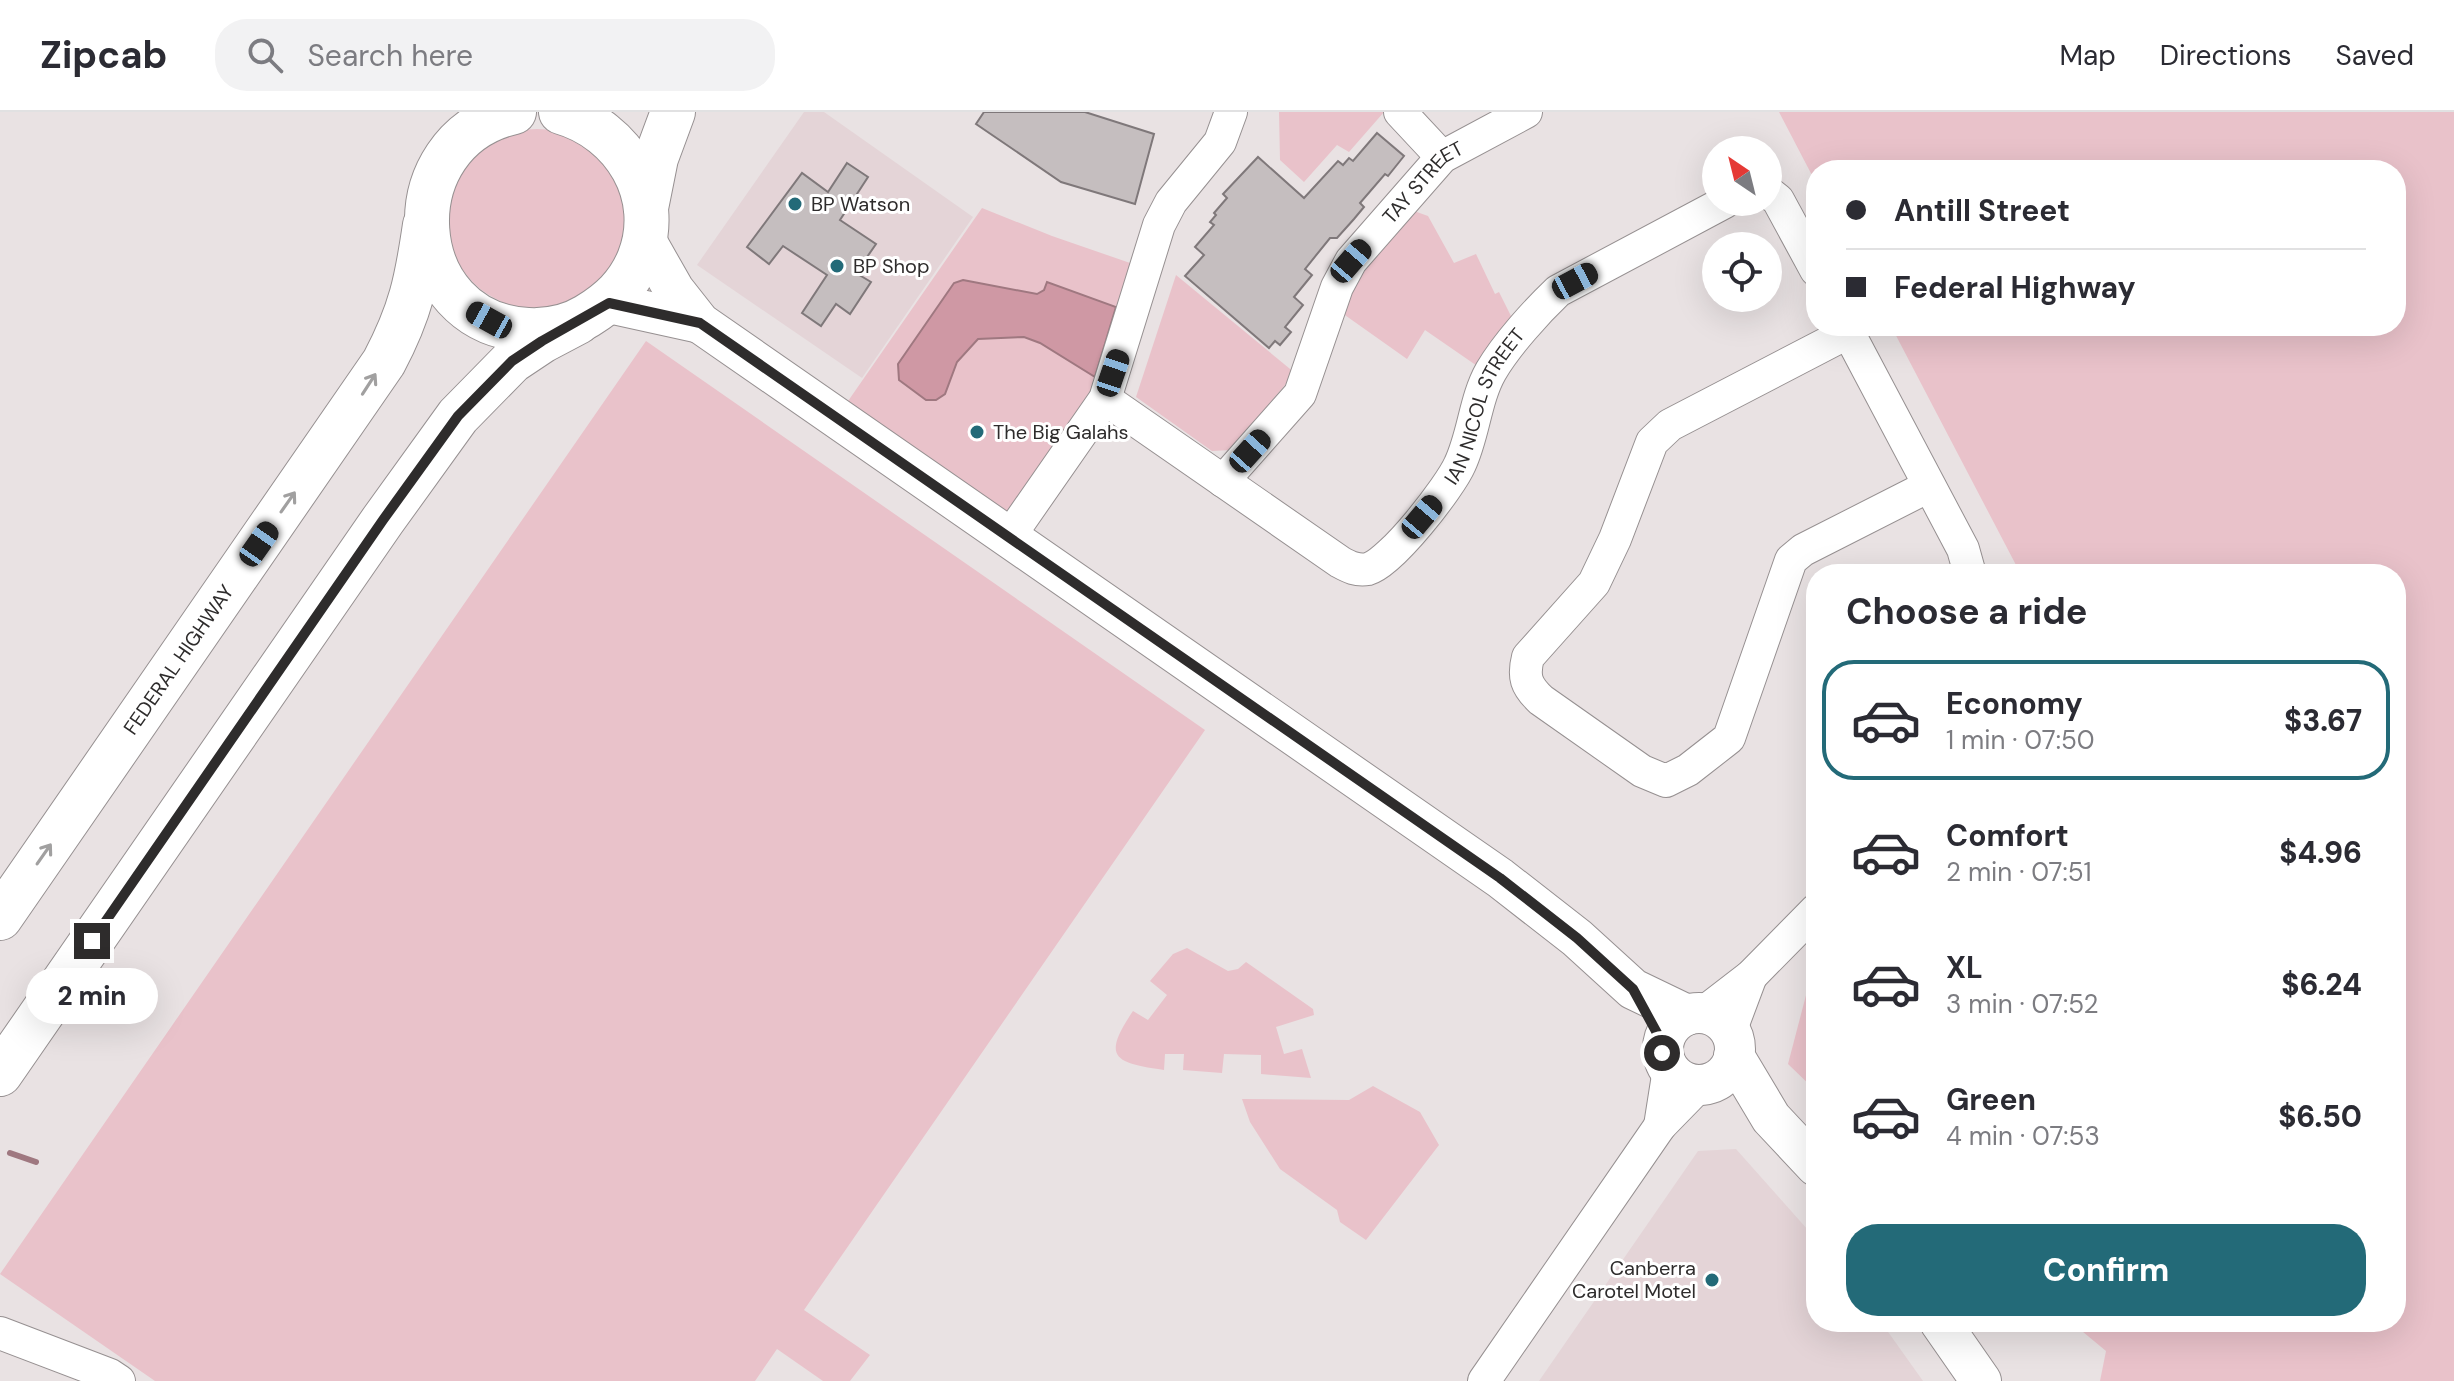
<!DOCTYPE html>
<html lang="en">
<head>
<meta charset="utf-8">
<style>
	:root { --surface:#fff; --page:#f2f2f3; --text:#2b2b33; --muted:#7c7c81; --line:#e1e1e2; --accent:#236a78 }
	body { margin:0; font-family:"DM Sans",sans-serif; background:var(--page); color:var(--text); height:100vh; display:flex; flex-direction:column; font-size:30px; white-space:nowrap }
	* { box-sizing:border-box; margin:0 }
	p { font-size:26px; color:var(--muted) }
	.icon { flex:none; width:44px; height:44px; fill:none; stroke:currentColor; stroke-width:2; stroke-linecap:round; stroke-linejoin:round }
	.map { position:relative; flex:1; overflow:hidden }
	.panel { position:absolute; left:1806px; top:452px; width:600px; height:768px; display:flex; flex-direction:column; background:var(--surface); border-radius:32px; box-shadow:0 8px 32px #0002 }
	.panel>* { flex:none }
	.hud { position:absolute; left:1806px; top:48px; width:600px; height:176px; border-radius:32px; box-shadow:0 8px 32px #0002; display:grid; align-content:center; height:176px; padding:0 40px; background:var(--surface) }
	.needle { width:52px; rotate:325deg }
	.tools { position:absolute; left:1702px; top:24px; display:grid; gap:16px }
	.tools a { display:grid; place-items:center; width:80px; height:80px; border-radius:50%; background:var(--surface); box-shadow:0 8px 32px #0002; font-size:40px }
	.end { position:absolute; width:36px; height:36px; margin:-18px; border:10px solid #2e2c2c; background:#fff; box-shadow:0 0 0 4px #fff }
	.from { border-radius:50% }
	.bubble { position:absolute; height:56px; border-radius:28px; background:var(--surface); box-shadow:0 8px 32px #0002; font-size:26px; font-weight:800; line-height:56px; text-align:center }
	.car { position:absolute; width:24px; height:48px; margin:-24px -12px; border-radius:10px; box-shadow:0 0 6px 2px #0007; background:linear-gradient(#222 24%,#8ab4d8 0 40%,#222 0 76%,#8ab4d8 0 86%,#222 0) }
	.hud b { display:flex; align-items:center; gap:28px; height:76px; font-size:30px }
	.hud b+b { border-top:2px solid var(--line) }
	.hud i { width:20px; height:20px; background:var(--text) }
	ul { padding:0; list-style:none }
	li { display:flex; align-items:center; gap:24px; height:120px; margin:0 16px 12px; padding:0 24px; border:4px solid transparent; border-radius:32px }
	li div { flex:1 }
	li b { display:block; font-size:30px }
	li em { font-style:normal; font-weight:800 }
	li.current { border-color:var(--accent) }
	li>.icon { width:72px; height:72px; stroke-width:1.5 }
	h2 { padding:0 40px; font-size:36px; line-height:96px }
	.primary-button { display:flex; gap:16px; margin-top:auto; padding:16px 40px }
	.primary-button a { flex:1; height:92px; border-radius:32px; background:var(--accent); color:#fff; font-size:32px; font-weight:800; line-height:92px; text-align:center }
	header { display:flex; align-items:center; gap:48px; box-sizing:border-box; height:112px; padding:0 40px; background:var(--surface); border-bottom:2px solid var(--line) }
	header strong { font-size:38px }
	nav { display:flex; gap:44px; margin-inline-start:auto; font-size:28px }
	.search { width:560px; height:72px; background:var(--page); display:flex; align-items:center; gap:20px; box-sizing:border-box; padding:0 28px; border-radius:32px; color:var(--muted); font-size:30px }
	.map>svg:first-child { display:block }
	.built { fill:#e4d4d7 }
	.green { fill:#e9c2ca }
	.water { fill:#cf98a4; stroke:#9f7880; stroke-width:2 }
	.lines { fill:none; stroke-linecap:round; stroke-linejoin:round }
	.stream { stroke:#9f7880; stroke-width:6 }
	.building { fill:#c5bebf; stroke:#7f787a; stroke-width:2 }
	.minor-casing { stroke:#969091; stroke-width:34 }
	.major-casing { stroke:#969091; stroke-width:42 }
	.highway-casing { stroke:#969091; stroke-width:46 }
	.minor { stroke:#fff; stroke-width:32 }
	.major { stroke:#fff; stroke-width:40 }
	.highway { stroke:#fff; stroke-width:44 }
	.oneway { stroke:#a1a0a0 }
	.route { stroke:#2e2c2c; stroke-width:10 }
	.poi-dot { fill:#236a78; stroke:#fff; stroke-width:3 }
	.labels { text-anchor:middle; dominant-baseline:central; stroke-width:6; stroke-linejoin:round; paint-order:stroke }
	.street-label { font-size:20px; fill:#2e2c2c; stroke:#fff }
	.poi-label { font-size:20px; fill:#2e2c2c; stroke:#fff; text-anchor:start }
</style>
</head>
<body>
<header>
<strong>Zipcab</strong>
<div class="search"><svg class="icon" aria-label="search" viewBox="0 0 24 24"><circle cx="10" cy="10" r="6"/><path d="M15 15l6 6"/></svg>Search here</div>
<nav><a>Map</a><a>Directions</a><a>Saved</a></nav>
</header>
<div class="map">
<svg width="2454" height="1269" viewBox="0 0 2454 1269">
	<rect width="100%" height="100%" fill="#e9e2e3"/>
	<g class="built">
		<path d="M804,0h20l149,105 -111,161 -165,-113z"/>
		<path d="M1736,1037l80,90v83h65l42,59h-384l159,-230z"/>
	</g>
	<g class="green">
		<path d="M1279,0h105l-35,40 -12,-7 -33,37 -24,-22z"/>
		<path d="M1779,0h675v1269h-354l6,-30 -35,-29h325v-748h-383l3,-9 -125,-239h505v-156h-580v13z"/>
		<circle cx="537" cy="107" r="90"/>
		<path d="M982,96l70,28 81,28 -35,112 -8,17 -82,121 -162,-110z"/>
		<path d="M1414,99l14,5 26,47 22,-9 19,40 4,-2 15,30 -31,48 -58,-40 -18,29 -65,-46 11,-30z"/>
		<path d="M1176,163l119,98 -64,77 -19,1 -76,-54z"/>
		<path d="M646,229l559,389 -401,580 66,45 -20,26h-27l-46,-32 -22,32h-600l-155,-107z"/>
		<path d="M1187,836l41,23 10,-2 8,-7 67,47 1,6 -38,12 8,27 18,-5 9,29 -50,-4v-19l-37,-1 -2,19 -39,-3 1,-16h-19l-1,16c-51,-7 -62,-13 -31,-59l15,9 19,-25 -17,-14 23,-27z"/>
		<path d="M1816,845v134l-28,-27z"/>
		<path d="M1373,974l47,26 19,33 -73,95 -26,-18 -3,-12 -57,-41 -30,-47 -8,-23 107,1z"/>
	</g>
	<path class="water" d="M963,168l74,14 7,-4 3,-8 69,25 -21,70 -55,-34 -16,-6 -46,2 -21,23 -12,32 -9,6h-10l-27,-20 -1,-16 56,-81z"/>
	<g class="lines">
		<path class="stream" d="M10,1041l26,9"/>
	</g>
	<g class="building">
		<path d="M984,0h101l69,22 -19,70 -74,-22 -85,-58z"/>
		<path d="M1377,21l27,23 -16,20 -3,-2 -25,29 4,4 -10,12 -17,19h-7l-25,31 7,6 -18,22 9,8 -18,22 6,5 -11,13 -5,-4 -6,7 -84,-72 19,-21 -9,-8 19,-22 -4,-3 6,-7 -2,-2 13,-15 -4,-4 35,-37 46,41 34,-37 5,4 6,-7 4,3z"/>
		<path d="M847,51l21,14 -28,43 36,24 -20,29 15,9 -21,32 -14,-10 -15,22 -19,-13 25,-38 -44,-29 -14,18 -22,-17 55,-74 26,19z"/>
	</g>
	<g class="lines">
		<g class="minor-casing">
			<g id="minor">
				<path d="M1400,0l42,45"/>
				<path d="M1768,80l10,8 38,70"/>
				<path d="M1845,214l118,223 7,25"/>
				<path d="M1849,220l-179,93 -18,17 -37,97 -21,44 -66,74c-5,20 -2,29 13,43l101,71 24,10 22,-11 41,-32 62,-178 12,-10 126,-64"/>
				<path id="s1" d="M1105,287l235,163c9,5 17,9 28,7 23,-6 82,-82 92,-105 14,-30 15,-65 31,-93 16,-27 45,-59 67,-80l167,-89"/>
				<path id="s2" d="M1223,369l77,-87 37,-107 14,-26 91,-104 84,-45"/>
				<path d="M1009,425l96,-138 54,-174 12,-23 49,-60 11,-30"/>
				<path d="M1703,901l48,-37 65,-66"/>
				<path d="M1730,920l21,-56"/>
				<path d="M1660,1014l9,-57"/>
				<path d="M0,1221l110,42 9,6"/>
				<path d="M1484,1269l176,-255 40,-41"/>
			</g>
		</g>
		<g class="major-casing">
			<g id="major">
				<path d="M645,127l29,51 26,33 800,555 77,60 56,51 54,26"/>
				<path d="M609,191l91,20"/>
				<circle cx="1699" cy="937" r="36"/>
				<path d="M1734,944l37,62 45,48"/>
				<path d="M1940,1210l41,59"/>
			</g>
		</g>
		<g class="highway-casing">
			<g id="highway">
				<path d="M514,0c-124,28 -112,212 14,218 21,1 41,-3 59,-14 23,-14 41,-30 52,-57 25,-63 -15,-129 -78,-147"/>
				<path d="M646,96l10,-50 17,-46"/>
				<path id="s3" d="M0,806l384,-556c27,-51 33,-82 41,-137"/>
				<path d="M0,962l383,-554 75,-104 54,-55 30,-20 36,-19"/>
			</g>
		</g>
		<use href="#minor" class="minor"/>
		<use href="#major" class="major"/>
		<use href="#highway" class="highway"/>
	</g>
	<defs><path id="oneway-shaft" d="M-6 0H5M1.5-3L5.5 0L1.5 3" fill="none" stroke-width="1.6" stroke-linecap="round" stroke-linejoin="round" transform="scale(2)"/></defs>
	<g class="oneway">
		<use href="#oneway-shaft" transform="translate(369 272) rotate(-57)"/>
		<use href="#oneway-shaft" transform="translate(288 390) rotate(-55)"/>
		<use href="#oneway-shaft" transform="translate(44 742) rotate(-55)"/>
	</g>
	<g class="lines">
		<path class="route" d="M92,829l291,-421 75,-104 54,-55 30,-20 67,-38 91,20 800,555 77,60 56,51 30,55 -1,9"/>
	</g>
	<g class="poi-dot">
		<circle cx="795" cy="92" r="8"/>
		<circle cx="837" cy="154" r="8"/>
		<circle cx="977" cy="320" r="8"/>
		<circle cx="1712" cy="1168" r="8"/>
	</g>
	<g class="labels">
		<g class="street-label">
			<text stroke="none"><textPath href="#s2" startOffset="366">TAY STREET</textPath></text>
			<text stroke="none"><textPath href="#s1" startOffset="520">IAN NICOL STREET</textPath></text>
			<text stroke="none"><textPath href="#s3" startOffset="314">FEDERAL HIGHWAY</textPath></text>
		</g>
		<g class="poi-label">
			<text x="811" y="92">BP Watson</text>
			<text x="853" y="154">BP Shop</text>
			<text x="993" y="320">The Big Galahs</text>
			<text x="1696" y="1156" text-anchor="end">Canberra<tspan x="1696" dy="23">Carotel Motel</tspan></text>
		</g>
	</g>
</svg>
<div class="tools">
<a><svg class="needle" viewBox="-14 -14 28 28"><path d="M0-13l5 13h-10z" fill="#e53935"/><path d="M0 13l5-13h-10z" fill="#7c7c81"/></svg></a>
<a><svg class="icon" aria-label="locate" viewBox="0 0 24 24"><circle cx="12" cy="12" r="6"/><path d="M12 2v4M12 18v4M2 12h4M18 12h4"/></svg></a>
</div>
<i class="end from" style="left:1662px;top:941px"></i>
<i class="end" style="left:92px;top:829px"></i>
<div class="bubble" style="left:26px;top:856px;width:132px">2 min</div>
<i class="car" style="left:1351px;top:149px;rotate:41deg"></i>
<i class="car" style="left:1575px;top:169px;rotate:62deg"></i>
<i class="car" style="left:489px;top:208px;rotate:299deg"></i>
<i class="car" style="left:1113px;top:261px;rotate:19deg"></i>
<i class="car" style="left:1250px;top:339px;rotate:42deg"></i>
<i class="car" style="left:1422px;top:405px;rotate:40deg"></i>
<i class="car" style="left:259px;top:432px;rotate:35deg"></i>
<div class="hud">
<b><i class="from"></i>Antill Street</b>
<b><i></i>Federal Highway</b>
</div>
<section class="panel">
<h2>Choose a ride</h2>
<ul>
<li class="current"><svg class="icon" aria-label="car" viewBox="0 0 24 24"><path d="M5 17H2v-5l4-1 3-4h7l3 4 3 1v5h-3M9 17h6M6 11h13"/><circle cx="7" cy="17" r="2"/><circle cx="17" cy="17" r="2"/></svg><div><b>Economy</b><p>1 min · 07:50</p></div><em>$3.67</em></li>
<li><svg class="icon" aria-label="car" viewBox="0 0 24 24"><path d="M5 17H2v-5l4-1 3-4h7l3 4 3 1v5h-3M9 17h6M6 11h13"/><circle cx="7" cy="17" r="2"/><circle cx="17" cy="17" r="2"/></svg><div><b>Comfort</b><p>2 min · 07:51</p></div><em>$4.96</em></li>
<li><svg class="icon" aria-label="car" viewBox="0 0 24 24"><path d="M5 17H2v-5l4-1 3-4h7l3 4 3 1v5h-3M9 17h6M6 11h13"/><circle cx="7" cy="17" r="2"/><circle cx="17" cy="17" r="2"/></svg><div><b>XL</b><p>3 min · 07:52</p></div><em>$6.24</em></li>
<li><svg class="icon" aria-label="car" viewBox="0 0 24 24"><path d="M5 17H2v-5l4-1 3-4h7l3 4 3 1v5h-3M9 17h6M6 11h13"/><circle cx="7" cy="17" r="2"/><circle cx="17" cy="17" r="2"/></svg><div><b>Green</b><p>4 min · 07:53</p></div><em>$6.50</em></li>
</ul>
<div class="primary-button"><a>Confirm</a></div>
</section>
</div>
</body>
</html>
